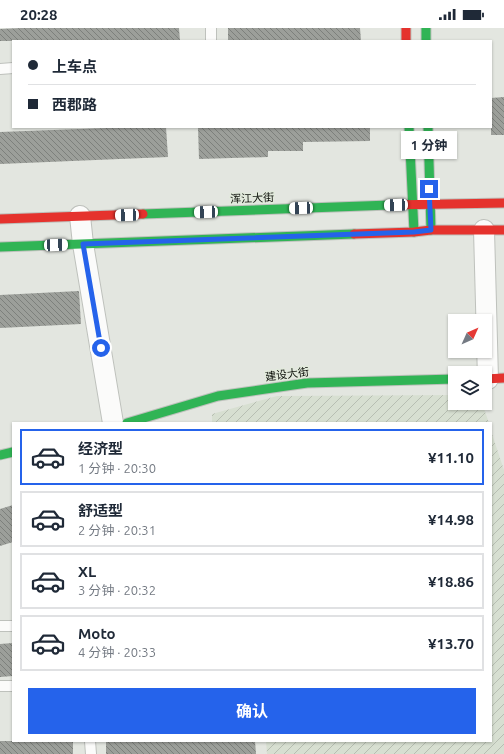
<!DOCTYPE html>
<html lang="zh">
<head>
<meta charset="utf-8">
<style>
	:root { --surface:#fff; --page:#f2f2f3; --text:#1f2937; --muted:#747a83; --line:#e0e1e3; --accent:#2563eb }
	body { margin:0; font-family:Ubuntu,"Noto Sans SC",sans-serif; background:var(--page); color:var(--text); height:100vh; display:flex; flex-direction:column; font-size:15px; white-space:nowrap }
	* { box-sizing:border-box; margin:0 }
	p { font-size:13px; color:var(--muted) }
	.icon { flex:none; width:22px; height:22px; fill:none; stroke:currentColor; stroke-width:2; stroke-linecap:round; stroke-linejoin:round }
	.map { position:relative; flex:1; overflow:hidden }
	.sheet { position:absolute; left:12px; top:394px; width:480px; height:320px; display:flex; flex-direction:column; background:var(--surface); border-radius:0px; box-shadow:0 1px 3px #0004 }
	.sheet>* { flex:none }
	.guide { position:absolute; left:12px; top:12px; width:480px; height:88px; border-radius:0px; box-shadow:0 1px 3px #0004; display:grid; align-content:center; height:88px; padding:0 16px; background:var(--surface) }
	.needle { width:26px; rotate:45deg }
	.controls { position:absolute; left:448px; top:286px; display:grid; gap:8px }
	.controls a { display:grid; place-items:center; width:44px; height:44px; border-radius:0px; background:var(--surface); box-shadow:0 1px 3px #0004; font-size:20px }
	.end { position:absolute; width:18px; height:18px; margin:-9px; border:5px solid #2563eb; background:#fff; box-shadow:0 0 0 2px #fff }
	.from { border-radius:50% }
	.bubble { position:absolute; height:28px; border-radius:0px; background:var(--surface); box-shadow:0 1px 3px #0004; font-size:13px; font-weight:700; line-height:28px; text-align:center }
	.car { position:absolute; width:12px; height:24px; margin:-12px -6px; border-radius:5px; box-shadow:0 0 3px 1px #0007; background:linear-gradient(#fff 24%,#345 0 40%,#fff 0 76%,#345 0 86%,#fff 0) }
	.guide b { display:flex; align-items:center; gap:14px; height:38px; font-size:15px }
	.guide b+b { border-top:1px solid var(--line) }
	.guide i { width:10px; height:10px; background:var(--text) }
	ul { padding:7px 0 0; list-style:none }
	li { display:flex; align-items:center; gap:12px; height:56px; margin:0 8px 6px; padding:0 8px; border:2px solid var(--line); border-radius:0px }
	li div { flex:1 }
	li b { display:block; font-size:15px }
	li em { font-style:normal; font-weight:700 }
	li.current { border-color:var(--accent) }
	li>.icon { width:36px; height:36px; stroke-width:1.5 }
	.primary-button { display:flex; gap:8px; margin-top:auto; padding:8px 16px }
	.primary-button a { flex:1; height:46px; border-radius:0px; background:var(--accent); color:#fff; font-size:16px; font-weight:700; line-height:46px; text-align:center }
	.status { display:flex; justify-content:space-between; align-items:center; height:28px; padding:0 20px; background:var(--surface); direction:ltr }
	.status svg { height:11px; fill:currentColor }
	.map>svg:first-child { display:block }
	.industrial { fill:url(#industrial-furrows) }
	.building { fill:url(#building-back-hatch) }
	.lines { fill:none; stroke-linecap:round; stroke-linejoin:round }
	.lane-casing { stroke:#bec1bc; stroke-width:12 }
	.street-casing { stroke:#bec1bc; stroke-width:22 }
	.fast-casing { stroke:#bec1bc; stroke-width:11 }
	.jam-casing { stroke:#bec1bc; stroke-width:11 }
	.lane { stroke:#fbfbfa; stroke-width:10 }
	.street { stroke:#fbfbfa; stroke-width:20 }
	.fast { stroke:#30b455; stroke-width:9 }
	.jam { stroke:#e5322d; stroke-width:9 }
	.route { stroke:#2563eb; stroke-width:5 }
	.labels { text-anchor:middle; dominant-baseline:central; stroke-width:3; stroke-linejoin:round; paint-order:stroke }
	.street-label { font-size:11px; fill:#0a0d08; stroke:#e2eadc }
</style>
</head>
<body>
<div class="status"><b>20:28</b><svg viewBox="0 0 49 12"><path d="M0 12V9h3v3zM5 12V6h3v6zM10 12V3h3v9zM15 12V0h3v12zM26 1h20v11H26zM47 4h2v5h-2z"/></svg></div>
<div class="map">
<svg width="504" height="726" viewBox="0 0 504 726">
	<defs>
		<pattern id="industrial-furrows" width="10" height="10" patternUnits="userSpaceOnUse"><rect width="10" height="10" fill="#d7dfd1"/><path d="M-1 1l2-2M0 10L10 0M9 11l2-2" fill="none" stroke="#b7beb2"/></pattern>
		<pattern id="building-back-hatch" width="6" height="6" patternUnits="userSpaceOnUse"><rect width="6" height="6" fill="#9c9f9a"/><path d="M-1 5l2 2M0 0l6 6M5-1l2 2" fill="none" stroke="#7d807c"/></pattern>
	</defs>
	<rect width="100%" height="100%" fill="#e3e6e0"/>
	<g class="industrial">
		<path d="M455,367v8h27l7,20h-277v-9l65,-18z"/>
		<path d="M491,403l13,39v284h-237l-1,-13h225z"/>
	</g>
	<g class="building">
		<path d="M21,0h158l1,13h-180v-12z"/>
		<path d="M228,0h132l1,13h-133z"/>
		<path d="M504,69v38h-13v-37z"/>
		<path d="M134,99h32l2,30 -168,7v-32z"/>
		<path d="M198,99h172v14l-67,1v9h-35v6l-69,2z"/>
		<path d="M79,263l2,33 -81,4v-33z"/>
		<path d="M13,477v37l-13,4v-37z"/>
		<path d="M13,615v33l-13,1v-33z"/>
		<rect x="0" y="713" width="73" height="13"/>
		<path d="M106,713h149l1,13h-150z"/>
	</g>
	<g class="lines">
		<g class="lane-casing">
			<g id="lane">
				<path d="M211,0v13"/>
				<path d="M0,41l13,-1"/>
				<path d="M0,598h13"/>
				<path d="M0,658h13"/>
				<path d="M90,713l1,13"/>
			</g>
		</g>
		<g class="street-casing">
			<g id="street">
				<path d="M80,188l3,28 30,179"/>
				<path d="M484,202l4,149"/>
			</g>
		</g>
		<g class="fast-casing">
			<g id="fast">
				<path d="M426,0v13"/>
				<path d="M409,99l5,105"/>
				<path d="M428,99l3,103"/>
				<path d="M143,186l247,-9"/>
				<path d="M0,219l354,-13"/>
				<path d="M127,395l91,-27 89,-13 148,-4"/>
				<path d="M0,427l13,-3"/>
			</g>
		</g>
		<g class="jam-casing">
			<g id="jam">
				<path d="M406,0v13"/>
				<path d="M390,177l114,-2"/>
				<path d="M0,191l143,-5"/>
				<path d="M354,206l60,-2 17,-2h73"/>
				<path d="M485,351l19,-1"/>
			</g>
		</g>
		<use href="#lane" class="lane"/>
		<use href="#street" class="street"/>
		<use href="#fast" class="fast"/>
		<use href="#jam" class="jam"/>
	</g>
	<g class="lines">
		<path class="route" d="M101,320l-18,-104 331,-12 17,-2 -2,-41"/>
	</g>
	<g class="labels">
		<g class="street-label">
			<text transform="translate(252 170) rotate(-2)">浑江大街</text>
			<text transform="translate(287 346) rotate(-7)">建设大街</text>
		</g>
	</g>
</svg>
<div class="controls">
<a><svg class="needle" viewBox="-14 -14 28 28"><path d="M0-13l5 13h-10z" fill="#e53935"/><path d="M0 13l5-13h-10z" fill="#747a83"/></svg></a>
<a><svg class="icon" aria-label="layers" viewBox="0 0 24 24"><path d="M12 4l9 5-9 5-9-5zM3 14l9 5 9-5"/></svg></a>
</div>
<i class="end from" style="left:101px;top:320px"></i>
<i class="end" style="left:429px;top:161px"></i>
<div class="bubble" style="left:401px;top:103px;width:56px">1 分钟</div>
<i class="car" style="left:396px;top:177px;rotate:268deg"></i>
<i class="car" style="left:301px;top:180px;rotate:268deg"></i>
<i class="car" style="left:206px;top:184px;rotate:268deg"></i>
<i class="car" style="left:127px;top:187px;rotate:268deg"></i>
<i class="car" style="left:56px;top:217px;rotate:88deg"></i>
<div class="guide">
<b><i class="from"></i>上车点</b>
<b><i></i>西郡路</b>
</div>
<section class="sheet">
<ul>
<li class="current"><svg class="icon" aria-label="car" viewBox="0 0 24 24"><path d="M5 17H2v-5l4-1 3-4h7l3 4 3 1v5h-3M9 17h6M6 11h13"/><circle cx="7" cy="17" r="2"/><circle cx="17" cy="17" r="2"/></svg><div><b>经济型</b><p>1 分钟 · 20:30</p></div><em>¥11.10</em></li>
<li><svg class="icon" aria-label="car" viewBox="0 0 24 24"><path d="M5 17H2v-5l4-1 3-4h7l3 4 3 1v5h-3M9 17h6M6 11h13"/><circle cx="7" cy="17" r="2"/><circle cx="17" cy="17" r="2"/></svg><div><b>舒适型</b><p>2 分钟 · 20:31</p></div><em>¥14.98</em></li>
<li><svg class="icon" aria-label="car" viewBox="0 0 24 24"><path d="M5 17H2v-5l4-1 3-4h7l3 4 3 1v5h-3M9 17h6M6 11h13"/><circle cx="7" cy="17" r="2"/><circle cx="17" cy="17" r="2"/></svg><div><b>XL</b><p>3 分钟 · 20:32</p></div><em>¥18.86</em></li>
<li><svg class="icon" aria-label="car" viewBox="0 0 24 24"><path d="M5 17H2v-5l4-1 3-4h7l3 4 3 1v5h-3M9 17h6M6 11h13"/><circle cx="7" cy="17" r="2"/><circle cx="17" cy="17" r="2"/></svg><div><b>Moto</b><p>4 分钟 · 20:33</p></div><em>¥13.70</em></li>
</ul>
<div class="primary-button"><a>确认</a></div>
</section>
</div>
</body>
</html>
